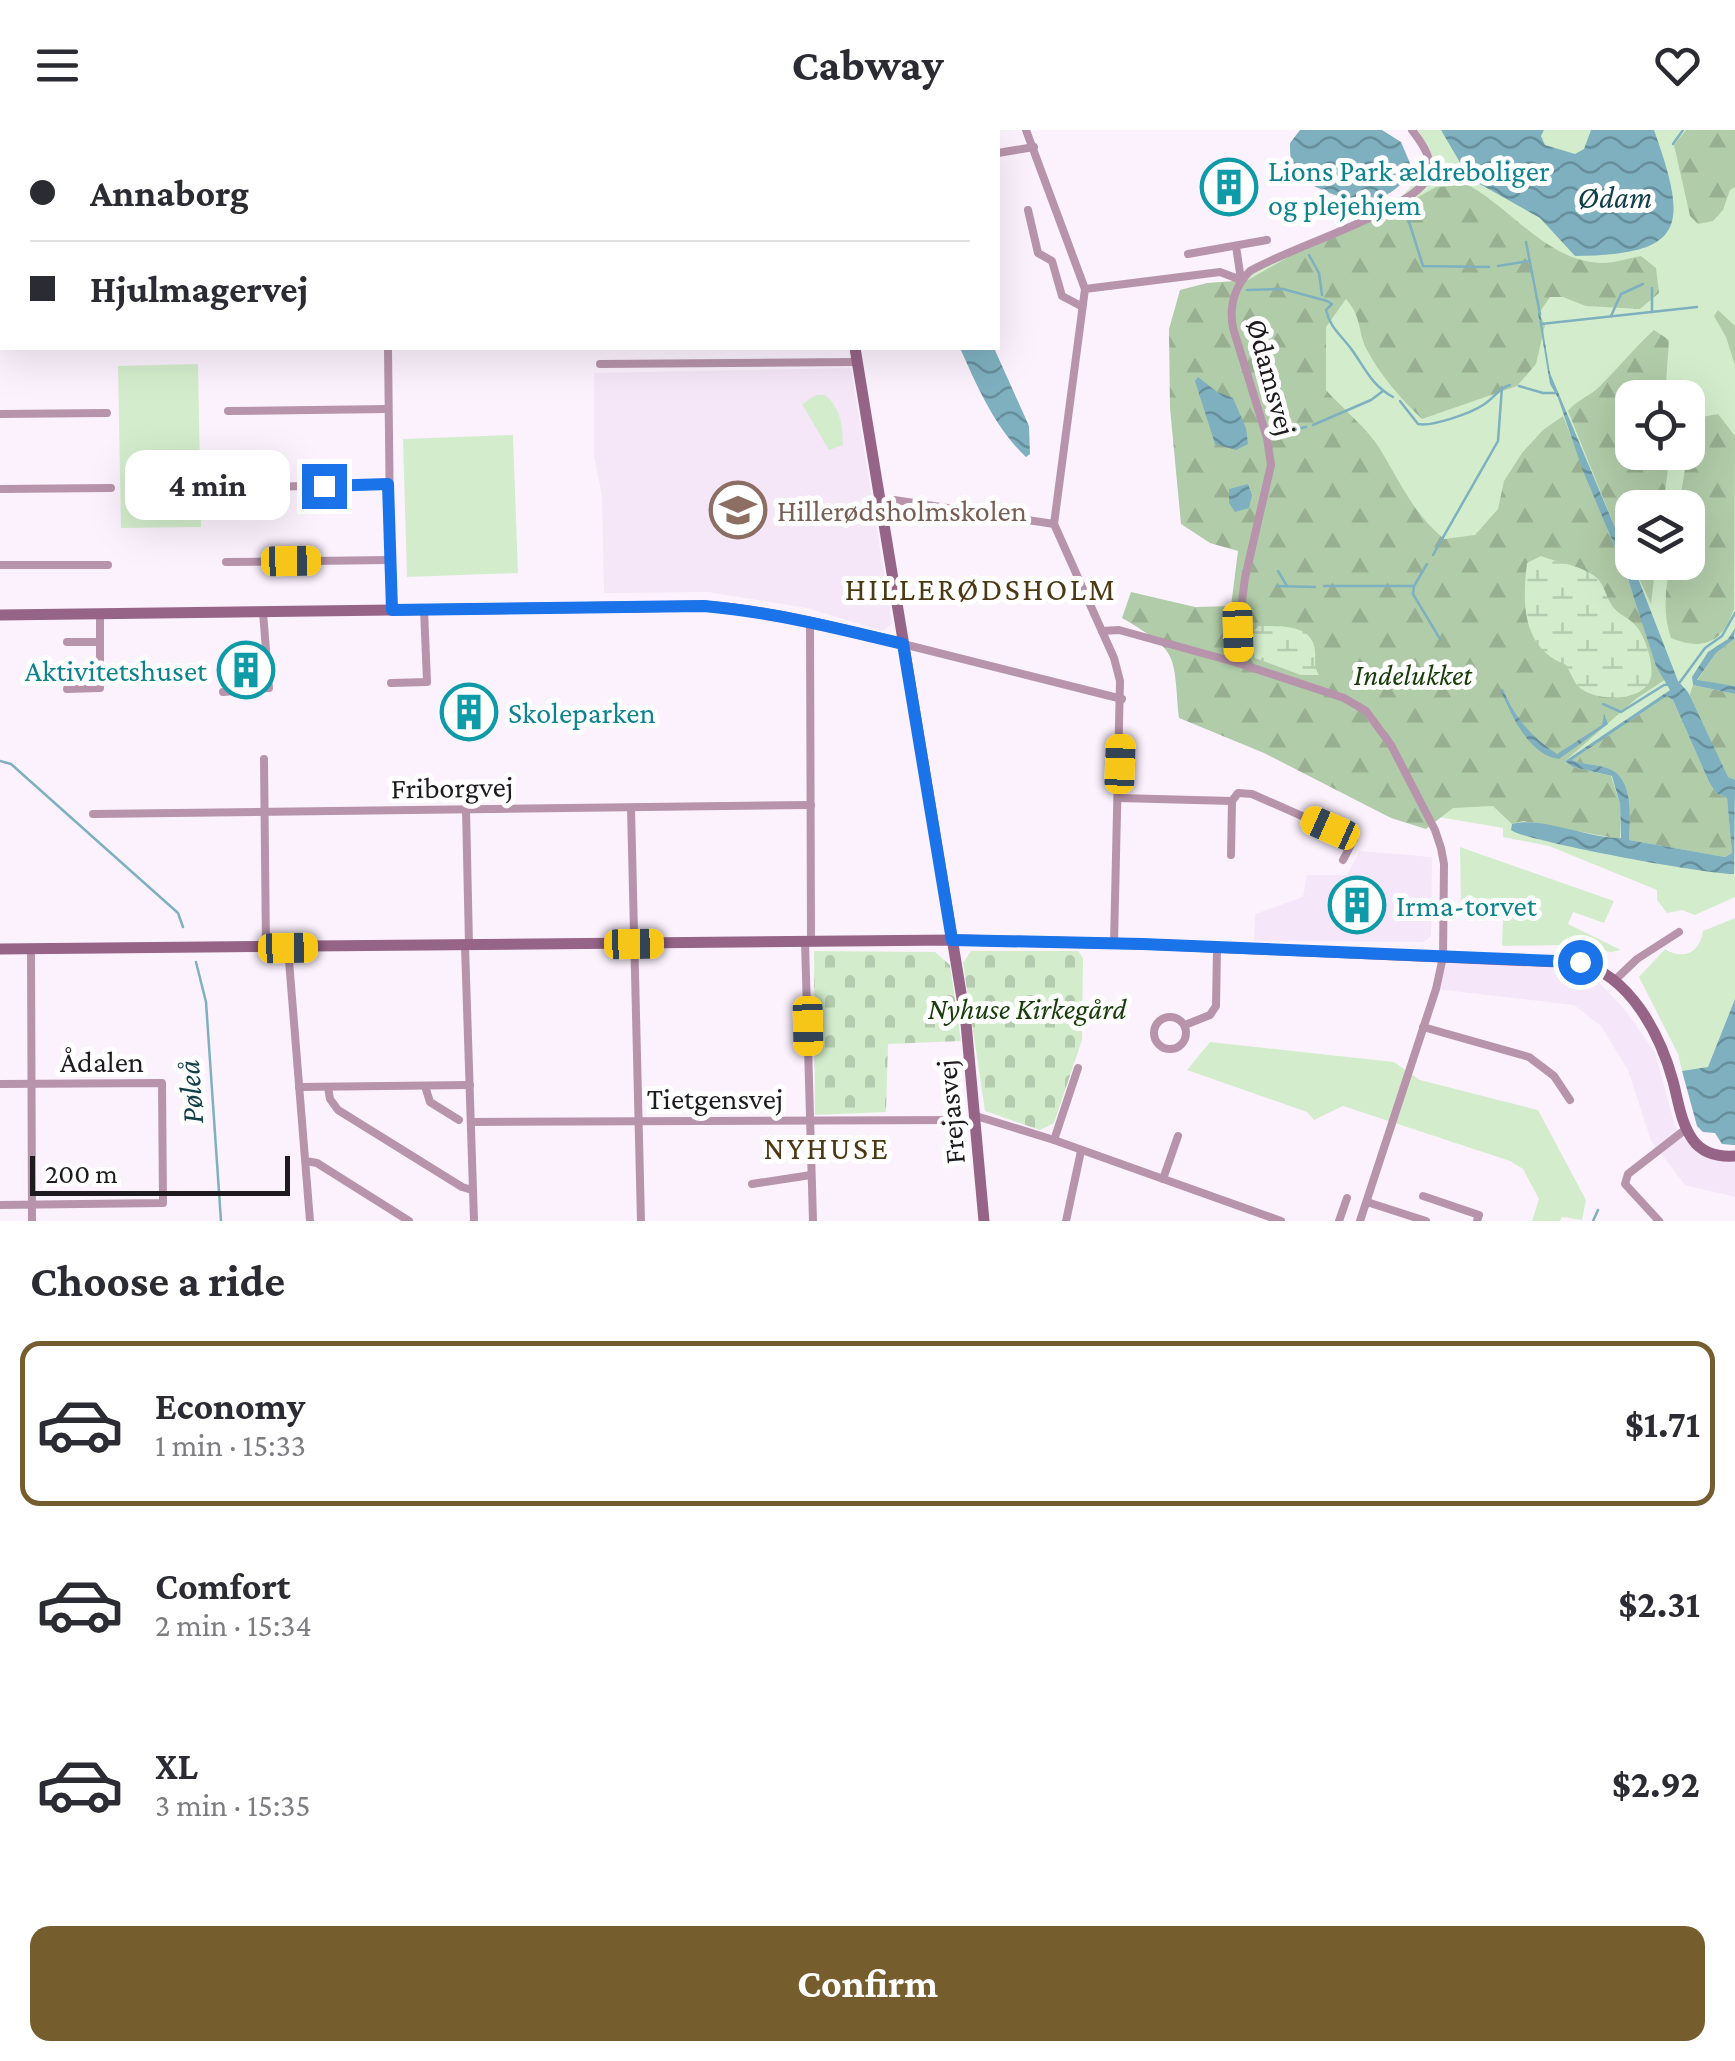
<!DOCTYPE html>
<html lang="en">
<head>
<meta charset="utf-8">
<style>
	:root { --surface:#fff; --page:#f2f2f3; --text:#2b2b33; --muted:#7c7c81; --line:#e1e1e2; --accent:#765d2e }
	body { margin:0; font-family:"Crimson Pro",serif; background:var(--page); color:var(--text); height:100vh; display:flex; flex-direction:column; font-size:38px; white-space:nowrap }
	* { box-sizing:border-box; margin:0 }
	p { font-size:32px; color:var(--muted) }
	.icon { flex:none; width:55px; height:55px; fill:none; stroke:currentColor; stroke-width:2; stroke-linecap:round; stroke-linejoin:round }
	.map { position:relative; height:1091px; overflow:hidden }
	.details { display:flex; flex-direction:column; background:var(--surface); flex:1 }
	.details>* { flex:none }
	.banner { position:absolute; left:0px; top:0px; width:1000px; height:220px; box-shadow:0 10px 40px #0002; display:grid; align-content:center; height:220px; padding:0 30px; background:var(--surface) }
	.controls { position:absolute; left:1615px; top:250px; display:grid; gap:20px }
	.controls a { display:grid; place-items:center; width:90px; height:90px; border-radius:20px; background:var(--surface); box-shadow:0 10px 40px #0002; font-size:50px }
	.scale { position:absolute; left:30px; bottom:25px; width:260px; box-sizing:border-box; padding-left:10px; border:5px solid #1e1b1f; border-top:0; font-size:28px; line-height:35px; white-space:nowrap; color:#1e1b1f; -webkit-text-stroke:8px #fff; paint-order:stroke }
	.end { position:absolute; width:45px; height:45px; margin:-22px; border:12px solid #1a73e8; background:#fff; box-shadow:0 0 0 5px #fff }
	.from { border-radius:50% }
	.bubble { position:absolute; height:70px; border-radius:20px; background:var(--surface); box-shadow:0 10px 40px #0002; font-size:32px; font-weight:700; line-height:70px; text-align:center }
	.car { position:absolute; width:30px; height:60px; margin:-30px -15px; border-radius:12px; box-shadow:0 0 8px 2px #0007; background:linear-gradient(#f5c518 24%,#345 0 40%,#f5c518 0 76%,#345 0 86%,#f5c518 0) }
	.banner b { display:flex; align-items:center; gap:35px; height:95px; font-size:38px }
	.banner b+b { border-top:2px solid var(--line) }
	.banner i { width:25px; height:25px; background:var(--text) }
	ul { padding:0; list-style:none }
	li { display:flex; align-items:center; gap:30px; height:165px; margin:0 20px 15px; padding:0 10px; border:5px solid transparent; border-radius:20px }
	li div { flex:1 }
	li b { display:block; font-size:38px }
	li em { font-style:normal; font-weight:700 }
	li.selected { border-color:var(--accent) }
	li>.icon { width:90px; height:90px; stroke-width:1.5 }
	h2 { padding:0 30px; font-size:45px; line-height:120px }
	.action { display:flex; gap:20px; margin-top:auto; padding:20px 30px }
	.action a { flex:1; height:115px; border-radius:20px; background:var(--accent); color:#fff; font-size:40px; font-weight:700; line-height:115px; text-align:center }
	header { display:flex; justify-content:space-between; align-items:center; height:130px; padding:0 30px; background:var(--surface); font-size:45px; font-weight:700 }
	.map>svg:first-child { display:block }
	.commercial { fill:#f6e6f9 }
	.built { fill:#f5e6f8 }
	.green { fill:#d3edcc; fill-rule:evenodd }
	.forest { fill:url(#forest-firs) }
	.wetland { fill:url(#wetland-marsh) }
	.cemetery { fill:url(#cemetery-stones) }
	.water { fill:url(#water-waves); fill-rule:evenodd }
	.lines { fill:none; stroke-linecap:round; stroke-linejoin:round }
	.stream { stroke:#7eb0bf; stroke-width:2.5 }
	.street { stroke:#b794ab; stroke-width:8 }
	.secondary { stroke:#966487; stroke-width:11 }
	.route { stroke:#1a73e8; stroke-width:12 }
	.labels { text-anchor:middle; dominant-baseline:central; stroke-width:10; stroke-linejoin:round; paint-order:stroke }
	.culture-label { font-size:30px; fill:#0d838f; stroke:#fff; text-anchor:start }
	.street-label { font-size:30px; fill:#1e1b1f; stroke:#fff }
	.education-label { font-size:30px; fill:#785e54; stroke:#fff; text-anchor:start }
	.park-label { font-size:30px; font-style:italic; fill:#183d0b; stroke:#fff }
	.water-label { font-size:32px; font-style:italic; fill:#103e49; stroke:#fff }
	.neighbourhood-label { font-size:32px; letter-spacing:2.5px; fill:#4c3913; stroke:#fff }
</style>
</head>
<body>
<header><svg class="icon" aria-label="menu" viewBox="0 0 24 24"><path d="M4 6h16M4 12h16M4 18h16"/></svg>Cabway<svg class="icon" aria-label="heart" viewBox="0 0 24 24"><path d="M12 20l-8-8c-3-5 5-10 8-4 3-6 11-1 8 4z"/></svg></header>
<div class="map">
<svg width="1735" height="1091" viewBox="0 0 1735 1091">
	<defs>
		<pattern id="forest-firs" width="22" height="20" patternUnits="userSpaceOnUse" patternTransform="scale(2.5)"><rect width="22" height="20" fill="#b1cca9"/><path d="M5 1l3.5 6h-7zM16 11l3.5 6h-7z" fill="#98af91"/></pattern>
		<pattern id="wetland-marsh" width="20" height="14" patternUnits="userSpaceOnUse" patternTransform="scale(2.5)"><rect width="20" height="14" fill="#d3edcc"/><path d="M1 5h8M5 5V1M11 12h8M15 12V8" fill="none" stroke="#b5cbaf"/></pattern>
		<pattern id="cemetery-stones" width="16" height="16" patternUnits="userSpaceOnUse" patternTransform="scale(2.5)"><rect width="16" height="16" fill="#d3edcc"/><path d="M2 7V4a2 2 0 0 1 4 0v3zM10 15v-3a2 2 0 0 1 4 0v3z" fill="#b5cbaf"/></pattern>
		<pattern id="water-waves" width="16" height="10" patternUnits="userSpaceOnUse" patternTransform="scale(2.5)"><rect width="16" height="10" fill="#7eb0bf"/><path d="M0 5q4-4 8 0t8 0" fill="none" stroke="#678e9b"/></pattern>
	</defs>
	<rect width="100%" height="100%" fill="#fcf2fe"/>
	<g class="commercial">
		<path d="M1360,721l72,6 -1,79 -7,6 -170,-1 1,-27 48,-17 4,-22h40z"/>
		<path d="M1444,832l133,7 17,8 32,34 29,41 20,74 8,11 16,18 36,5v37l-50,-12 -34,-44 -23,-71 -27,-44 -27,-21 -138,-16z"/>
	</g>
	<path class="built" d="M851,238l41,255 -9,8 -76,-23 -99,-16 -104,1 -2,-98 -8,-38v-84z"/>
	<g class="green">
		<path d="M1418,0h317v767l-40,18 -13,-5 -15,3 -10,-13v-10l-108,-44 -46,-9v-9l-70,-12 -188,-238 -12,-279c5,-8 10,-20 16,-26 8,-8 25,-12 35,-17 43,-18 172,-60 134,-126zM1632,268h56v54h-56zM1632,378h56v54h-56z"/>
		<path d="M198,234l3,163 -80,1 -3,-162z"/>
		<path d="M816,265h9c16,14 17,29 18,50l-14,5 -27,-46z"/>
		<path d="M513,305l5,138 -111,4 -4,-138z"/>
		<path d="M1460,717l154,54 -10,22 -31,-11 -5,12 53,26 -10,2 -50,-7 -59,1 1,-28 -20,-20 -11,9 -11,-1z"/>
		<path d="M1735,788v81l-27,69 -26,3 -4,-17 -39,-77 26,-28c19,12 35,3 38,-18z"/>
		<path d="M1210,912l184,20 26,18 118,30 48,90 -4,20 -20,-3 -2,4h-28l7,-22 -16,-30 -13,-8 -167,-55 -29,14 -7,-8 -120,-42z"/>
	</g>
	<g class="forest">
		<path d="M1686,0h49v57l-5,3 -7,20 -10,11 -15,3 -8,-8 -16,-71z"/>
		<path d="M1468,55c43,23 81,78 135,78 12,0 26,-5 38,-7l15,12 3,25 -19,16 -54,-3 -23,-9h-13l-11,16 6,12 -9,39 -19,22 -95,33c-20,-19 -42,-44 -55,-69 -10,-19 -4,-31 -21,-51l-20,28v63c17,19 41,38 54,59 20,33 33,64 64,90l31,-4 23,-26 6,-28 18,-28 21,-23 20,-14 77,195 16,55 10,13 -29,19 -72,63 8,6 38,9 9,28v35l-97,-18 -11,3 -19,-18 -40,2 -27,21 -35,-11 -127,-65 -85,-35c-6,-65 1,-66 -57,-100l9,-26 64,15 36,-1 7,-55 -28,-8 -29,-19 -11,-116 -1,-79 11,-39 27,-7 41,-3 44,-25 110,-49 34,-19z"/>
		<path d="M1718,180l17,16v39l-9,-28 -12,-21z"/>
		<path d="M1654,200l15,10 -4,57 -33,1v54l38,1 -7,54 -31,1v54l24,1 -5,41 -35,-74 -48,-119c11,-13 23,-15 33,-26 18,-18 34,-38 53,-55z"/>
		<path d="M1718,284l17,22 -1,173c-12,34 -30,42 -63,29 -9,-26 -5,-49 -1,-75l18,-1v-54l-9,-1 11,-70 12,-20z"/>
		<path d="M1735,508v48l-38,-5 19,-28z"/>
		<path d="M1693,555l42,9v86l-7,-2 -39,-81z"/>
		<path d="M1667,566l6,4 36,82 7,11 11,5 5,55 -7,4 -96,-17c1,-21 5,-58 -17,-70 -12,-6 -28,-5 -40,-10z"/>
	</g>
	<g class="wetland">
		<path d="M1541,426c17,7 44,10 57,23 7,8 9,20 15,28 6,8 17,11 23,19 9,10 18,38 15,51 -6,27 -60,25 -74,8 -4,-5 -7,-14 -11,-20 -44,-17 -44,-61 -39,-102z"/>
		<path d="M1258,496c20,0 55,-3 57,25 1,11 -2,14 4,24h-18l-46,-17 -5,-22z"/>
	</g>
	<g class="cemetery">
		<path d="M814,821l121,1 15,13 11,76 -73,3 -2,68 -71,3z"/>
		<path d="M971,821h107l5,7 -1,82 -28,83 -14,7 -55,-19 -22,-148z"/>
	</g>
	<g class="water">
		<path d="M1300,0h82l19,12 11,26c-20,40 -60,37 -96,19 -10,-5 -19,-9 -23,-20 -3,-7 -3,-17 -3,-24z"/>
		<path d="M1441,0h103l-3,6 4,9 30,9 9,-5 7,-19h63c34,96 33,125 -79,126l-35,-38 -71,-40z"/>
		<path d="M1540,182l10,61 66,157 6,7 56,144 10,11 40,85 7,3 -1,94c-25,1 -210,-33 -223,-44l1,-6c31,-8 76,15 109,14l-1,-34 -8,-28 -39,-9 -8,-6 105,-71 -14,-24 -30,-93 -43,-102 -25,-73 -8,-14 -12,-71zM1667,566l6,4 36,82 7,11 11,5 5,55 -7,4 -96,-17c1,-21 5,-58 -17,-70 -12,-6 -28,-5 -40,-10z"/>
		<path d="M960,218h34l35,78 1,28 -4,3c-31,-29 -49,-71 -66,-109z"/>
		<path d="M1198,247l19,15 16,6 13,30 2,16 -12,6 -21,-6 -20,-63z"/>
		<path d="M1248,354l4,11 -3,13 -14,4 -6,-9v-14z"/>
		<path d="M1735,498l-1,11 -18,14 -19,27 38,6v8l-42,-9 -1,-8 16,-25 20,-13z"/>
		<path d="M1500,559h3c11,28 29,49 54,65l45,-29 2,-11 4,10 -49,35c-30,-3 -48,-45 -59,-70z"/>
		<path d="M1735,869v146h-2l-11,-1 -7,-11 -12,-1 -6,-6 -15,-55 26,-4z"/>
	</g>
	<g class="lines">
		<g class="stream">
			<path d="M1673,14l10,-14"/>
			<path d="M1405,79l18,57 66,1"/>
			<path d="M1526,112l14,72"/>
			<path d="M1309,125l10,18 3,22"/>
			<path d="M1498,136l31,-5"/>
			<path d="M1247,160l36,-1 44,12 5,3 -6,6c4,18 16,26 26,40 13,18 20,36 41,47"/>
			<path d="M1652,182v-24"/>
			<path d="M1611,186l10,-22 22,-10"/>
			<path d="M1541,194l156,-17"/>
			<path d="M1519,256l24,7h13"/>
			<path d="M1400,271l18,23c14,3 53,-11 65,-19 12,-7 14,-16 27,-20"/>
			<path d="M1313,295l58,-25 12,-9"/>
			<path d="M1281,302l25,-5"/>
			<path d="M1433,425l65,-114 4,-54"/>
			<path d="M1427,434l-13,22 -1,8 27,45"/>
			<path d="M1278,441l9,15"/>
			<path d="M1277,456l38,1"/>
			<path d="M1324,456h90"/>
			<path d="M1680,552l25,-34 17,-12 13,-23"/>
			<path d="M1603,574l18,8 43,-27 8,-1"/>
			<path d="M0,631l11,3 167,149 5,14"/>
			<path d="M196,832l10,40 15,219"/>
			<path d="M1593,1091l5,-11"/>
		</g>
		<g class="street">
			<path d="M638,0v2"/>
			<path d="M745,0v2"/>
			<path d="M1026,0l59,159"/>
			<path d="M387,2v-2"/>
			<path d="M998,23l36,-6"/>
			<path d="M0,50l2,1"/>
			<path d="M1028,80l10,43 14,8 10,35 19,10"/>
			<path d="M1236,116l5,34"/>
			<path d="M1188,124l79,-14"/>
			<path d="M0,148h2"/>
			<path d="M388,218l3,261"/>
			<path d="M600,234l257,-2"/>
			<path d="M228,281l160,-2"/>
			<path d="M0,284l107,-1"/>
			<path d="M228,358l160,-4"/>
			<path d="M0,359l111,-1"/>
			<path d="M880,372l14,-2 160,24 60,134 6,23 -6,262"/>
			<path d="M1054,394l31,-235 135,-17 21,8"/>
			<path d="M226,432l163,-2"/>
			<path d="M0,435h108"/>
			<path d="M810,491l1,320"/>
			<path d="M1102,501l17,-1 119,33 106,35 22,13 25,34 44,85 6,18 3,16 -1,93 -7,32 -76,232"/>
			<path d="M67,512h33"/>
			<path d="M903,514l219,55"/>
			<path d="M1238,533v-31l7,-54 26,-113 -4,-27 -34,-110c-4,-22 1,-41 17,-57 36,-22 160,-60 177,-92 9,-17 -5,-36 -15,-49"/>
			<path d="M391,553l36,-1 -3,-73"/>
			<path d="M67,559l33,-1v-74"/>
			<path d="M223,562l46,-4 -6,-76"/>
			<path d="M264,629l2,189"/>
			<path d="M1119,668l113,3 6,-8 14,1 102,45 -11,21"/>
			<path d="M631,678l10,413"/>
			<path d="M466,679l3,136"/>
			<path d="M93,684l718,-9"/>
			<path d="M1231,725l1,-54"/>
			<path d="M805,812l8,279"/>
			<path d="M465,816l9,275"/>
			<path d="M31,818l1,273"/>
			<path d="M288,818l22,273"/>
			<path d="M1615,850l22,-21 42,-27"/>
			<circle cx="1170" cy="903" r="16"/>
			<path d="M1185,895l25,-10 6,-9 1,-57"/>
			<path d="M1423,897l106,30 25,19 16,24"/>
			<path d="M0,954l162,-1 1,120 -163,2"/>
			<path d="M425,956l5,16 29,18"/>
			<path d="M299,957l171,-2"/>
			<path d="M328,957l2,12 8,11 124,77 10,3"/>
			<path d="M976,986l78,24 227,81"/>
			<path d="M471,992l489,-2"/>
			<path d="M1054,1010l24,-72"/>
			<path d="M306,1031l11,2 92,58"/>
			<path d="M1163,1049l15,-43"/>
			<path d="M752,1054l59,-9"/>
			<path d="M1423,1066l56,19 -2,6"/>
			<path d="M1367,1072l59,19"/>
			<path d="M1066,1091l15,-70"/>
			<path d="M1339,1091l8,-23"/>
			<path d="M1659,1091l-34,-37 3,-10 58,-45"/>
		</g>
		<g class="secondary">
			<path d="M827,0v2"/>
			<path d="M855,218l111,675 18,198"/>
			<path d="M0,485l704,-9c68,5 133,22 199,38"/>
			<path d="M0,819l953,-9 189,4 438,19c50,13 80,71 93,118 5,19 8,43 20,59 10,14 26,17 42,16"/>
		</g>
	</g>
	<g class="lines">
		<path class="route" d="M324,356l64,-2 4,126 312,-4c68,6 133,22 199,38l49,296 190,4 438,18"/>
	</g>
	<defs>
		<g id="building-ring" transform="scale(2.875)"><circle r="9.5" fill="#fff" stroke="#0f9aa8" stroke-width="1.5"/><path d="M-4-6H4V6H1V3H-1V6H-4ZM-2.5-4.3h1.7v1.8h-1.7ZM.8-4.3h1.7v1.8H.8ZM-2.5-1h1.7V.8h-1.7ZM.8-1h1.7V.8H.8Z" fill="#0f9aa8"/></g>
		<g id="school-ring" transform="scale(2.875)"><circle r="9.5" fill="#fff" stroke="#8d6e63" stroke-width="1.5"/><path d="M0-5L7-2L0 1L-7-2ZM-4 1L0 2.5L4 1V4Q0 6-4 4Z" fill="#8d6e63"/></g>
	</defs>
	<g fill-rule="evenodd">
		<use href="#building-ring" x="1229" y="57"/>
		<use href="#school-ring" x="738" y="380"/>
		<use href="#building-ring" x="246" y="540"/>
		<use href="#building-ring" x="469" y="582"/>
		<use href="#building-ring" x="1357" y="775"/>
	</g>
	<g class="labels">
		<g class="culture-label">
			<text x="1268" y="40">Lions Park ældreboliger<tspan x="1268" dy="34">og plejehjem</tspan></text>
			<text x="207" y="540" text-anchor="end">Aktivitetshuset</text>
			<text x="508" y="582">Skoleparken</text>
			<text x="1396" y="775">Irma-torvet</text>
		</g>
		<g class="street-label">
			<text transform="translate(1272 247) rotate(75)">Ødamsvej</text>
			<text transform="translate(452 657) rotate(-1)">Friborgvej</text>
			<text x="102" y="931">Ådalen</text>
			<text x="715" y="968">Tietgensvej</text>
			<text transform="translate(950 982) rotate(-95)">Frejasvej</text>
		</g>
		<g class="education-label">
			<text x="777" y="380">Hillerødsholmskolen</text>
		</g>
		<g class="park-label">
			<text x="1413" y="544">Indelukket</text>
			<text x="1027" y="878">Nyhuse Kirkegård</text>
		</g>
		<g class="water-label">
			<text x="1615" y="67">Ødam</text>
			<text transform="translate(190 962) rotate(-94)">Pøleå</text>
		</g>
		<g class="neighbourhood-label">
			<text x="981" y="459">HILLERØDSHOLM</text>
			<text x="827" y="1018">NYHUSE</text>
		</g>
	</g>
</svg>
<div class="controls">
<a><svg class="icon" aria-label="locate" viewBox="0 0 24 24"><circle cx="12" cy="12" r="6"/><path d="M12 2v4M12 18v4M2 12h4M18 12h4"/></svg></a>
<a><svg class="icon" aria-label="layers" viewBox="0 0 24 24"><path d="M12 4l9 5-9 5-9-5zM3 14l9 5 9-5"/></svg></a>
</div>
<div class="scale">200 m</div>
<i class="end from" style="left:1580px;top:832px"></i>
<i class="end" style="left:324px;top:356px"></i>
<div class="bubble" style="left:125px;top:320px;width:165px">4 min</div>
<i class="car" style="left:291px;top:431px;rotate:89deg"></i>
<i class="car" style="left:1238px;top:502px;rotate:178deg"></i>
<i class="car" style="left:1120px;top:634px;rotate:2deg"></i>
<i class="car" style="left:1330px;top:698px;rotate:294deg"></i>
<i class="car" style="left:634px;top:814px;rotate:89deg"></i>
<i class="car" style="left:288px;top:818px;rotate:89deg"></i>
<i class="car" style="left:808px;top:896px;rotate:179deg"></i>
<div class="banner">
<b><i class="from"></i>Annaborg</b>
<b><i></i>Hjulmagervej</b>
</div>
</div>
<section class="details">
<h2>Choose a ride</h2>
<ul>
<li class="selected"><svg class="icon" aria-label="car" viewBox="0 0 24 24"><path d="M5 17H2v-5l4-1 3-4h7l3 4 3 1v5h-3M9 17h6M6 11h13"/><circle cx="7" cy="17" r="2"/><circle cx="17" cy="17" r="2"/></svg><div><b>Economy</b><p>1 min · 15:33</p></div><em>$1.71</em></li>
<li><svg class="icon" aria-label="car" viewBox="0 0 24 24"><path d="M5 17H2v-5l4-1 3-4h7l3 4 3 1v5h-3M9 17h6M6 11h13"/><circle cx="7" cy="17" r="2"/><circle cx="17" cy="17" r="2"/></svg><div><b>Comfort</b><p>2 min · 15:34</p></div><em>$2.31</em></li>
<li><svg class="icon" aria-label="car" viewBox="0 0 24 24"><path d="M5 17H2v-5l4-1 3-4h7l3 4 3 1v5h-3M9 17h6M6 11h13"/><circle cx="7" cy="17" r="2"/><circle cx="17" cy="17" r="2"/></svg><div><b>XL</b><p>3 min · 15:35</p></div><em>$2.92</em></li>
</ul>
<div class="action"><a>Confirm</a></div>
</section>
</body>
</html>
